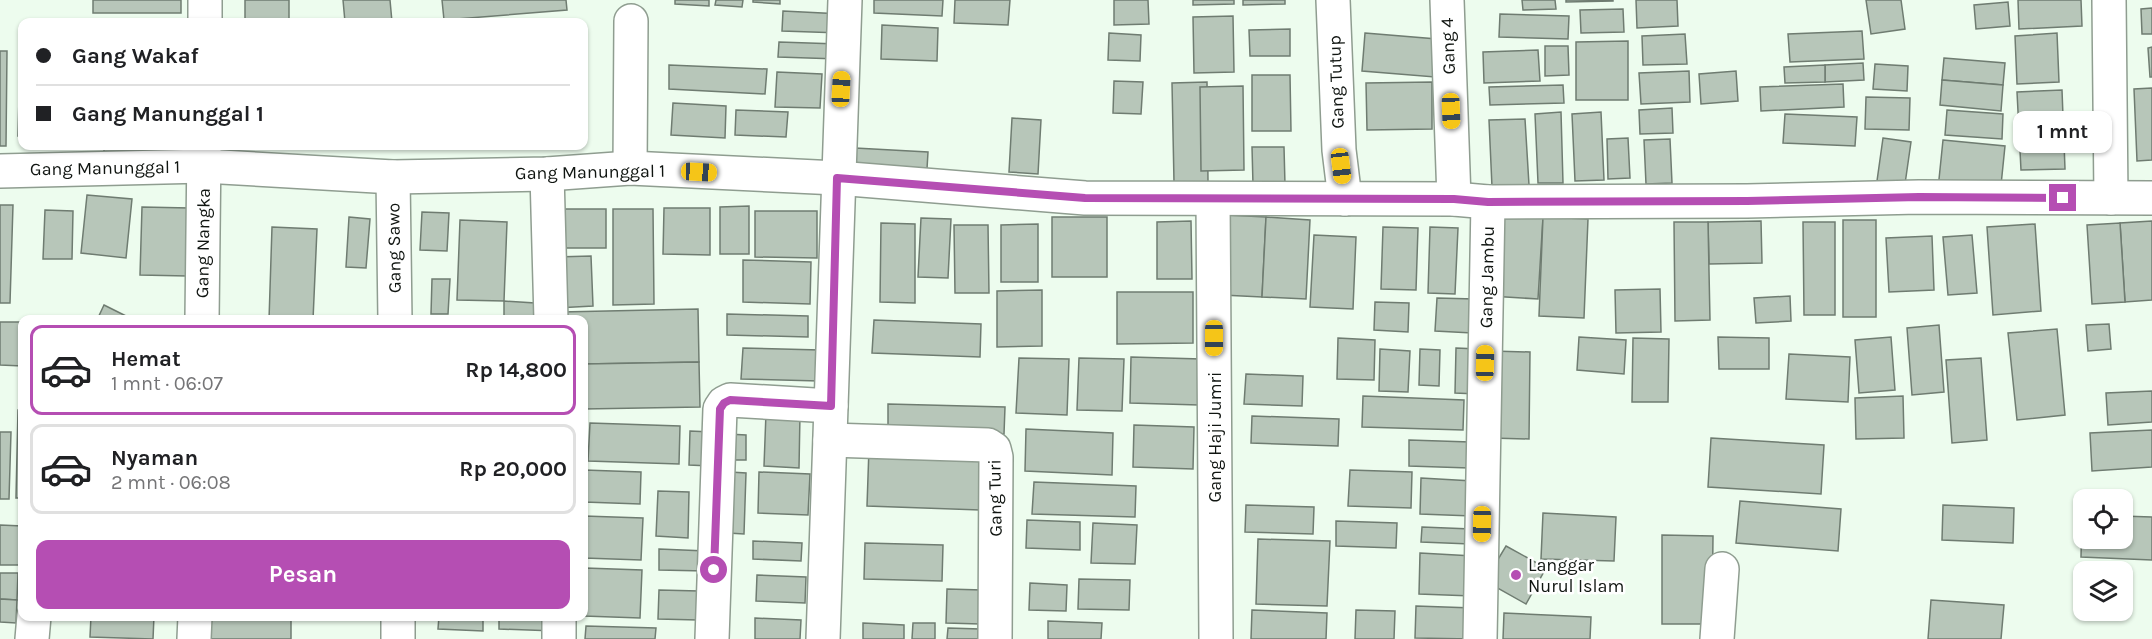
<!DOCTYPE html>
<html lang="id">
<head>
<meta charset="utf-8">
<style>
	:root { --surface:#fff; --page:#f2f2f2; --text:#202124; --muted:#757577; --line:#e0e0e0; --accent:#b54eb3 }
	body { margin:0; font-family:Karla,sans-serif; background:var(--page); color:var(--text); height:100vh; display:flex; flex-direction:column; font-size:22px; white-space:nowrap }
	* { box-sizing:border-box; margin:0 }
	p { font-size:20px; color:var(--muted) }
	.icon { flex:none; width:33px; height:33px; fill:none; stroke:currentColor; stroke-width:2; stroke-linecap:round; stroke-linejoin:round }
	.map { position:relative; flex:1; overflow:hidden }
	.details { position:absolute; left:18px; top:315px; width:570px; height:306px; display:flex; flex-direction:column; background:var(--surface); border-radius:12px; box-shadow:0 2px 4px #0004 }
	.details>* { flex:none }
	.hud { position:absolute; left:18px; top:18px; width:570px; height:132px; border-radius:12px; box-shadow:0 2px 4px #0004; display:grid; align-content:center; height:132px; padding:0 18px; background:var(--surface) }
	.tools { position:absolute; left:2073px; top:489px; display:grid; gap:12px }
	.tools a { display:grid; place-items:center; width:60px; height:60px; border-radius:12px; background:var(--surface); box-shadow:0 2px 4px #0004; font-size:30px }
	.end { position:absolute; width:27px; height:27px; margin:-14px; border:8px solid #b54eb3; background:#fff; box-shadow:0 0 0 3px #fff }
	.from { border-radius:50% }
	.bubble { position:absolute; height:42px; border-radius:12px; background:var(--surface); box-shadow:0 2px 4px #0004; font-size:20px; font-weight:700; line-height:42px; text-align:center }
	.car { position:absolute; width:18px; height:36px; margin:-18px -9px; border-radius:8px; box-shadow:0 0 4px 2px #0007; background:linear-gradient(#f5c518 24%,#345 0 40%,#f5c518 0 76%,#345 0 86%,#f5c518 0) }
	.hud b { display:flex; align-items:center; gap:21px; height:57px; font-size:22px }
	.hud b+b { border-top:2px solid var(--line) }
	.hud i { width:15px; height:15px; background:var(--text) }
	ul { padding:10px 0 0; list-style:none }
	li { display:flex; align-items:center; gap:18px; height:90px; margin:0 12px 9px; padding:0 6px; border:3px solid var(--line); border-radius:12px }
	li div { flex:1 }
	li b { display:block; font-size:22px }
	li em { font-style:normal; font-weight:700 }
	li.on { border-color:var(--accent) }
	li>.icon { width:54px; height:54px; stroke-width:1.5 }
	.button { display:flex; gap:12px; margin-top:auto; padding:12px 18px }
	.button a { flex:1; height:69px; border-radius:12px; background:var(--accent); color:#fff; font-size:24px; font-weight:700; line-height:69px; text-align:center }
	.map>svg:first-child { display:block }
	.building { fill:#b7c6b9; stroke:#6f7c71; stroke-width:1.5 }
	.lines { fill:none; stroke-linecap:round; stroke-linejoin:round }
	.street-casing { stroke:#8f9d90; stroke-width:36 }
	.street { stroke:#fff; stroke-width:33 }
	.route { stroke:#b54eb3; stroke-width:8 }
	.poi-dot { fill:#b54eb3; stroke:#fff; stroke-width:2 }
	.labels { text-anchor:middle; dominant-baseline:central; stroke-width:5; stroke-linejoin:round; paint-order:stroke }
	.street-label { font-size:18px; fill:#101511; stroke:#fff }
	.poi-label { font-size:18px; fill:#101511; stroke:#fff; text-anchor:start }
</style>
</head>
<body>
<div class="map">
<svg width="2152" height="639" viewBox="0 0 2152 639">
	<rect width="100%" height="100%" fill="#edfcee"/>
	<g class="building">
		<rect x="93" y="0" width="88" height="13"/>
		<rect x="245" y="0" width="44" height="19"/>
		<path d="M343,0h47l2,22h-47z"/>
		<path d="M442,0h124l1,10 -123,10z"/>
		<path d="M675,0h34v6l-34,-2z"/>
		<path d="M716,0h27l-1,7 -27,-2z"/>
		<path d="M753,0h27v4l-27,-2z"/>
		<path d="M874,0h69l-1,16 -68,-3z"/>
		<path d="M955,0h55l-2,25 -54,-2z"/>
		<path d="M1114,0h34l1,24 -35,1z"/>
		<path d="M1193,0h41v4l-41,1z"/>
		<path d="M1243,0h42v4l-42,1z"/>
		<path d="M1522,0h33l1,9 -33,1z"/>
		<path d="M1566,0h47v1l-47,1z"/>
		<path d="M1636,0h41l1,26 -41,2z"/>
		<path d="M1866,0h35l4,29 -34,5z"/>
		<path d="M2018,0h63l1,26 -63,3z"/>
		<path d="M2008,2l2,24 -34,3 -2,-24z"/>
		<path d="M2152,8v26h-10l-1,-25z"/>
		<path d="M1623,9l1,23 -43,1 -1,-23z"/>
		<path d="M783,11l59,3 -1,19 -59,-2z"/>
		<path d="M1500,14l69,2 -1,23 -69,-2z"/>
		<path d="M1233,16l1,56 -40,1 -1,-56z"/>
		<path d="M882,25l56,3 -1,33 -56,-2z"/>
		<path d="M1290,29v27h-40l-1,-26z"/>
		<path d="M1862,31l2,28 -74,3 -2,-28z"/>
		<path d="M1109,33l32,2 -1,26 -32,-1z"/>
		<path d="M1365,33l72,6 -2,38 -73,-6z"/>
		<path d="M2057,33l2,49 -42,2 -2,-48z"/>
		<path d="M1685,34l2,30 -44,1 -1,-29z"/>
		<path d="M1628,41v59h-52v-58z"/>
		<path d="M779,42l59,2v15l-60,-2z"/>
		<path d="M1545,46h23l1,29 -24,1z"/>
		<path d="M2152,47v30h-2l-2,-29z"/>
		<path d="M1538,50l2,31 -56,2 -1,-31z"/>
		<path d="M0,51h7l-1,95h-6z"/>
		<path d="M1944,58l61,5 -2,22 -61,-5z"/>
		<path d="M1863,63l1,17 -39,2v-17z"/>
		<path d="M1875,64l33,2 -1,25 -34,-2z"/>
		<path d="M669,65l98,4 -2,25 -96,-5z"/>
		<path d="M1825,65v17l-40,1 -1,-16z"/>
		<path d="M1689,71l1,31 -49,2 -2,-31z"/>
		<path d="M1736,71l2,30 -37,3 -2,-30z"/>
		<path d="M777,72l45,2 -2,34 -45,-1z"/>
		<path d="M1252,75h38l1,56h-39z"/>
		<path d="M1942,80l61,5 -2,26 -61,-6z"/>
		<path d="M1114,81l29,1 -2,32 -28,-1z"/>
		<path d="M1207,82l1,100h-34l-2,-99z"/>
		<path d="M1432,82v47l-65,1 -1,-47z"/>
		<path d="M1843,84l1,23 -83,4 -1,-24z"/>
		<path d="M1563,85l1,18 -74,2 -1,-18z"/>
		<path d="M1243,86l1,84 -43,1 -1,-84z"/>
		<path d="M2152,88v72l-15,1 -3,-72z"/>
		<path d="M2062,90l3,79 -44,1 -4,-78z"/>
		<path d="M19,97h3v39h-4z"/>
		<path d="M1866,97l44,1 -1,32 -44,-1z"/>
		<path d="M673,103l53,3 -1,32 -54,-3z"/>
		<path d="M1672,108l1,25 -33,1 -1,-24z"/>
		<path d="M736,110l52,2 -2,25 -51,-2z"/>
		<path d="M1947,110l56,4 -1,25 -57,-4z"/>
		<path d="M1561,112l2,71h-25l-3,-69z"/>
		<path d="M1601,112l3,68 -29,1 -3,-67z"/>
		<path d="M1785,114l72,3 -2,29 -72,-3z"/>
		<path d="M1012,118l29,2 -3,54 -29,-2z"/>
		<path d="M1525,119l4,66 -37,2 -3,-67z"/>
		<path d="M1628,138l2,40 -22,1 -1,-40z"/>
		<path d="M1883,138l28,4 -7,49 -28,-3z"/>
		<path d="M1670,139l2,44 -26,1 -2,-44z"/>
		<path d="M1943,140l62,6 -5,49 -62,-6z"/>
		<path d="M104,146h38v14l-38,-1z"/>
		<rect x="151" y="146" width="40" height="8"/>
		<path d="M1252,147h32l1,38h-32z"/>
		<path d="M855,148l73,4 -1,17 -73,-3z"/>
		<path d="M87,195l45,4 -6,59 -45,-5z"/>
		<path d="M0,205h13l-3,98h-10z"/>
		<path d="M749,206v48h-29v-47z"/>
		<path d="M142,207l47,1 -2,68 -47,-1z"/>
		<path d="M664,208h46v47l-47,-1z"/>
		<rect x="554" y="209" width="52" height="39"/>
		<path d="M613,209h40l1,95 -41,1z"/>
		<path d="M45,210l28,1 -1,48h-29z"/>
		<path d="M755,211h62v47l-62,-1z"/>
		<path d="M422,212l27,1 -2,38 -27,-1z"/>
		<path d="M1495,214l48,3 -5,82 -48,-3z"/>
		<path d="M1226,215l40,2 -4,80 -40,-2z"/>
		<path d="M349,217l21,2 -4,49 -20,-1z"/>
		<rect x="1052" y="217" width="55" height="60"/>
		<path d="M1266,217l44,3 -4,79 -44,-2z"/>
		<path d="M1543,217l45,2 -4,99 -45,-2z"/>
		<path d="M921,218l30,1 -3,59 -30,-1z"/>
		<path d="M460,220l47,2 -3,79 -47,-1z"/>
		<rect x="1843" y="220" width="33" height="97"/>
		<path d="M1191,221l1,58h-35v-57z"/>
		<path d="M1761,221l1,42 -53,1 -1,-42z"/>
		<path d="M2152,221v79l-27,2 -5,-79z"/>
		<path d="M1674,222h34l2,98 -35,1z"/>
		<path d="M1803,222h32v93h-31z"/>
		<path d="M881,223l34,1v79l-35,-1z"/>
		<path d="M2120,223l5,79 -33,2 -5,-79z"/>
		<path d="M1038,224v58h-37v-57z"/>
		<path d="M2035,224l6,87 -48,4 -6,-88z"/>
		<path d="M954,225h34l1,68h-34z"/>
		<path d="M272,227l45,2 -4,91h-44z"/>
		<path d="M1383,227l35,1 -2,62 -35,-1z"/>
		<path d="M1430,227l28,1 -3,66 -27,-1z"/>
		<path d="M1314,235l42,2 -3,72 -43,-2z"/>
		<path d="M1972,235l5,58 -29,2 -5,-58z"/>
		<path d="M1932,236l2,54 -45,2 -3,-54z"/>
		<path d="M591,256l2,50 -37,2 -1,-51z"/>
		<path d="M743,260l68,2 -1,42 -67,-2z"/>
		<path d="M432,279h18l-2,35h-17z"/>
		<path d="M1660,289l1,43 -45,1 -1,-43z"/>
		<path d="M1042,290v56l-45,1v-56z"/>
		<path d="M1117,292h76v51l-76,1z"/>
		<path d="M1790,296l1,25 -35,2 -2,-25z"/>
		<path d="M1437,298l37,1 -2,34 -37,-2z"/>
		<path d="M504,301l31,2 -1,17h-30z"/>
		<path d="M1375,302l34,1 -1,29 -34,-2z"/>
		<path d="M104,305l30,15h-37z"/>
		<path d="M698,309l1,53 -115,2v-44h-23v-8z"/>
		<path d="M727,314l81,2v21l-81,-2z"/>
		<path d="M874,320l107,4 -1,33 -108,-4z"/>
		<path d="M0,322h22v44l-22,-1z"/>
		<path d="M2109,324l2,25 -23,2 -2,-26z"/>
		<path d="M1939,325l5,67 -32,3 -5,-67z"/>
		<path d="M2057,329l8,86 -48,5 -9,-87z"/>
		<path d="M1579,337l47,3 -2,34 -47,-4z"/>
		<path d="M1718,337l51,1v31h-50z"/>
		<path d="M1891,337l4,53 -36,3 -4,-53z"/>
		<path d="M1338,338l37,2 -1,40 -37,-1z"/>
		<path d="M1633,338l36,1 -1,63h-36z"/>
		<path d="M743,348l77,2 -1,31 -78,-2z"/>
		<path d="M1456,348l22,1 -1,45 -22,-1z"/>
		<path d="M1380,349l30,2 -2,41 -29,-1z"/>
		<path d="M1420,349l20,1 -1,36 -20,-1z"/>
		<path d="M1492,351l38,1 -1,87 -38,-1z"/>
		<path d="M1789,354l61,3 -2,45 -62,-3z"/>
		<path d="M1131,357l70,2 -2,46 -69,-2z"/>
		<path d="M1019,358l50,1 -2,56 -51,-2z"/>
		<path d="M1079,358l45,1 -2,52 -45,-1z"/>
		<path d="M1981,358l6,82 -35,3 -6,-83z"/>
		<path d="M699,362l1,45 -116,2v-45z"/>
		<path d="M1246,374l57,2 -1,30 -58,-2z"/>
		<path d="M2152,391v31l-44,3 -2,-32z"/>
		<path d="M1363,396l101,4 -1,30 -101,-3z"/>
		<path d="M1903,396l1,42 -48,1 -1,-41z"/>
		<path d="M888,404l117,3 -1,27 -116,-5z"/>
		<path d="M18,410h4v88h-6z"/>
		<path d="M766,413l34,1 -1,54 -35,-2z"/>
		<path d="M1252,416l87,3 -1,27 -87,-3z"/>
		<path d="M590,423l90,3 -1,38 -91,-3z"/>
		<path d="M1134,425l60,2 -1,42 -60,-2z"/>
		<path d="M1026,429l87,4 -1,42 -87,-4z"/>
		<path d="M2152,430v37l-60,4 -2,-38z"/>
		<path d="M690,431l21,1 -1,34 -21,-1z"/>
		<path d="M0,432h11l-2,67h-9z"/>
		<path d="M727,434l19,1v25h-19z"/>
		<path d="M1711,438l113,7 -3,49 -113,-7z"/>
		<path d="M1409,440l61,2 -1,26 -60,-2z"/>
		<path d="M869,448l113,4 -2,58 -113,-4z"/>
		<path d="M584,470l57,2 -1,32 -56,-2z"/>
		<path d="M1350,470l62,2 -1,36 -63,-2z"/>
		<path d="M730,472l16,1 -2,61 -16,-1z"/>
		<path d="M759,472l51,2 -2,41 -50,-2z"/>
		<path d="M1421,478l52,3 -1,35 -52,-2z"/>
		<path d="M1034,482l102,4 -1,31 -103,-3z"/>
		<path d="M658,491l31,1 -1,46 -32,-2z"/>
		<path d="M1740,501l101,8 -3,42 -102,-8z"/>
		<path d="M1246,505l68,2 -1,27 -68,-2z"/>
		<path d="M1943,505l71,3 -1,35 -71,-3z"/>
		<path d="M1543,513l73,4 -2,44 -73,-2z"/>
		<path d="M2082,514l2,24h38v-22l30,1v43l-71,-3z"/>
		<path d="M584,516l59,2 -2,42 -57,-2z"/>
		<path d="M1027,520l53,2v28l-54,-2z"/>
		<path d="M1336,521l61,2 -1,25 -60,-2z"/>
		<path d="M1093,523l44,2 -2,39 -44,-1z"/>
		<path d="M0,525l22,1v39h-22z"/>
		<path d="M1422,527l49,2 -1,15 -49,-2z"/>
		<path d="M1662,535l51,1 -1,88h-50z"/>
		<path d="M1258,539l72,2 -3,65 -71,-2z"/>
		<path d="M753,541l49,2 -1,18 -48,-2z"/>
		<path d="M865,543l78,2 -1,36 -78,-2z"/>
		<path d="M1506,546l40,22 -20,36 -41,-23z"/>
		<path d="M659,549l47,2 -1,20 -46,-1z"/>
		<path d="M1420,553l53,3 -1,40 -53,-2z"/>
		<path d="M585,568l57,2 -2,48 -56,-2z"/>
		<path d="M0,573h18l-1,27 -17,-1z"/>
		<path d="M757,575l49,2 -1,26 -49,-2z"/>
		<path d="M1079,579l51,1 -1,30 -51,-1z"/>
		<path d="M1030,583l37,2 -1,26 -37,-1z"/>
		<path d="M947,589l35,1 -2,34 -34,-1z"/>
		<path d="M659,590l40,1 -1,29 -40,-1z"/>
		<path d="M0,599l17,1 -1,23 -16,-1z"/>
		<path d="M1931,600l73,5 -3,34h-73z"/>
		<path d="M1416,606l57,2 -1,31 -57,-1z"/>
		<path d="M1252,610l75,3 -1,26h-75z"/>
		<path d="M1356,610l39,1 -1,28h-39z"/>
		<path d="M1504,613l87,4 -1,22h-87z"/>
		<path d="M91,616h63l-1,23 -63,-2z"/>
		<path d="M206,616h85v23h-86z"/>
		<path d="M439,616h44v15l-45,-2z"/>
		<path d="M499,616h56v15l-56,-2z"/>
		<path d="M755,618l46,2 -1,19h-45z"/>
		<path d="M1048,621l54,2 -1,16h-53z"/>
		<path d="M863,623l41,2v14h-41z"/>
		<path d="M913,623h22v16h-23z"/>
		<path d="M586,626l70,2 -1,11h-70z"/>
		<path d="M948,628l32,1v10h-33z"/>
	</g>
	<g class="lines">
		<g class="street-casing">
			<g id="street">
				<path d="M1333,0l6,150 6,49"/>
				<path d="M1447,0l7,199"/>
				<path d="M2109,0l2,198"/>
				<path d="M205,22v-22"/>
				<path d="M630,168l1,-147"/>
				<path d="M0,171l204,-5 189,11 154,-3 83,-6 207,10 248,20 369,1 34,3 259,-1 172,-4 233,1"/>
				<path d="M547,174l4,146"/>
				<path d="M393,177l2,143"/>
				<path d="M1213,199l3,440"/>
				<path d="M202,320l2,-174"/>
				<path d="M830,440l158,5 6,4 2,8 -1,182"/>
				<path d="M398,616v23"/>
				<path d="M559,616v23"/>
				<path d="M32,639l2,-23"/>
				<path d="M194,639l1,-23"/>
				<path d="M712,639l8,-230 4,-6 6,-3 101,6"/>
				<path d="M823,639l22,-639"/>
				<path d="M1480,639l8,-437"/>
				<path d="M1717,639l5,-70"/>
			</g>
		</g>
		<use href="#street" class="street"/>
	</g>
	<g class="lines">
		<path class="route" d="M714,570l6,-161 4,-6 6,-3 101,6 6,-228 248,20 369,1 34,3 259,-1 172,-4 144,1"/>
	</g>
	<circle class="poi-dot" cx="1516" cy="575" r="6"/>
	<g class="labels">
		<g class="street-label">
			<text transform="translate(1448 46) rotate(-92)">Gang 4</text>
			<text transform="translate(1336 82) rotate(-92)">Gang Tutup</text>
			<text transform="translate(105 168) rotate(-1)">Gang Manunggal 1</text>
			<text transform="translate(590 172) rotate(-1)">Gang Manunggal 1</text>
			<text transform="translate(203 243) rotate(-89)">Gang Nangka</text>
			<text transform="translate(394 248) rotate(-91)">Gang Sawo</text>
			<text transform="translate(1487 277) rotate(-89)">Gang Jambu</text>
			<text transform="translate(1215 437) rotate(-90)">Gang Haji Jumri</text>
			<text transform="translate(995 498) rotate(-91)">Gang Turi</text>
		</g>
		<g class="poi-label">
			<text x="1528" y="565">Langgar<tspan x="1528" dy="21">Nurul Islam</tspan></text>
		</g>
	</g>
</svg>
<div class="tools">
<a><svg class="icon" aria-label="locate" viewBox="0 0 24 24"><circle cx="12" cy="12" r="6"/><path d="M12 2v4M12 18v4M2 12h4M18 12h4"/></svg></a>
<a><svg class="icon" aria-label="layers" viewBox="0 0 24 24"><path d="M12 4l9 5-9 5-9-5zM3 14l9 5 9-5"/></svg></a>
</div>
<i class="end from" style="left:714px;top:570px"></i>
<i class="end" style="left:2063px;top:198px"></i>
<div class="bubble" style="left:2013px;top:111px;width:99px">1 mnt</div>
<i class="car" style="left:841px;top:89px;rotate:3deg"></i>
<i class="car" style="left:1451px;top:111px;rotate:178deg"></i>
<i class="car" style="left:1341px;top:166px;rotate:173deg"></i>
<i class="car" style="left:699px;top:172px;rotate:93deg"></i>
<i class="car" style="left:1214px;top:338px;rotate:180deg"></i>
<i class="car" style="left:1485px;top:363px;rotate:1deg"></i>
<i class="car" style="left:1482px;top:524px;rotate:181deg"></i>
<div class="hud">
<b><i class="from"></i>Gang Wakaf</b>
<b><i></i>Gang Manunggal 1</b>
</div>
<section class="details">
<ul>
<li class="on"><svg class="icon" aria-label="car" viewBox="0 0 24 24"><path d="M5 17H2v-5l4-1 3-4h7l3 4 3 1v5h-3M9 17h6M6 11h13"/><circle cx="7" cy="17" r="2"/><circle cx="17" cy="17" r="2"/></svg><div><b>Hemat</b><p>1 mnt · 06:07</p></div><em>Rp 14,800</em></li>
<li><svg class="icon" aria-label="car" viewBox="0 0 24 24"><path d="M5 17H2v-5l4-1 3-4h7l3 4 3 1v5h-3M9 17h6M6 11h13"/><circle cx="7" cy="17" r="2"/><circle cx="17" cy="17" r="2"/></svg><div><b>Nyaman</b><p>2 mnt · 06:08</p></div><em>Rp 20,000</em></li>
</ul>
<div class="button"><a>Pesan</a></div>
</section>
</div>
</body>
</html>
